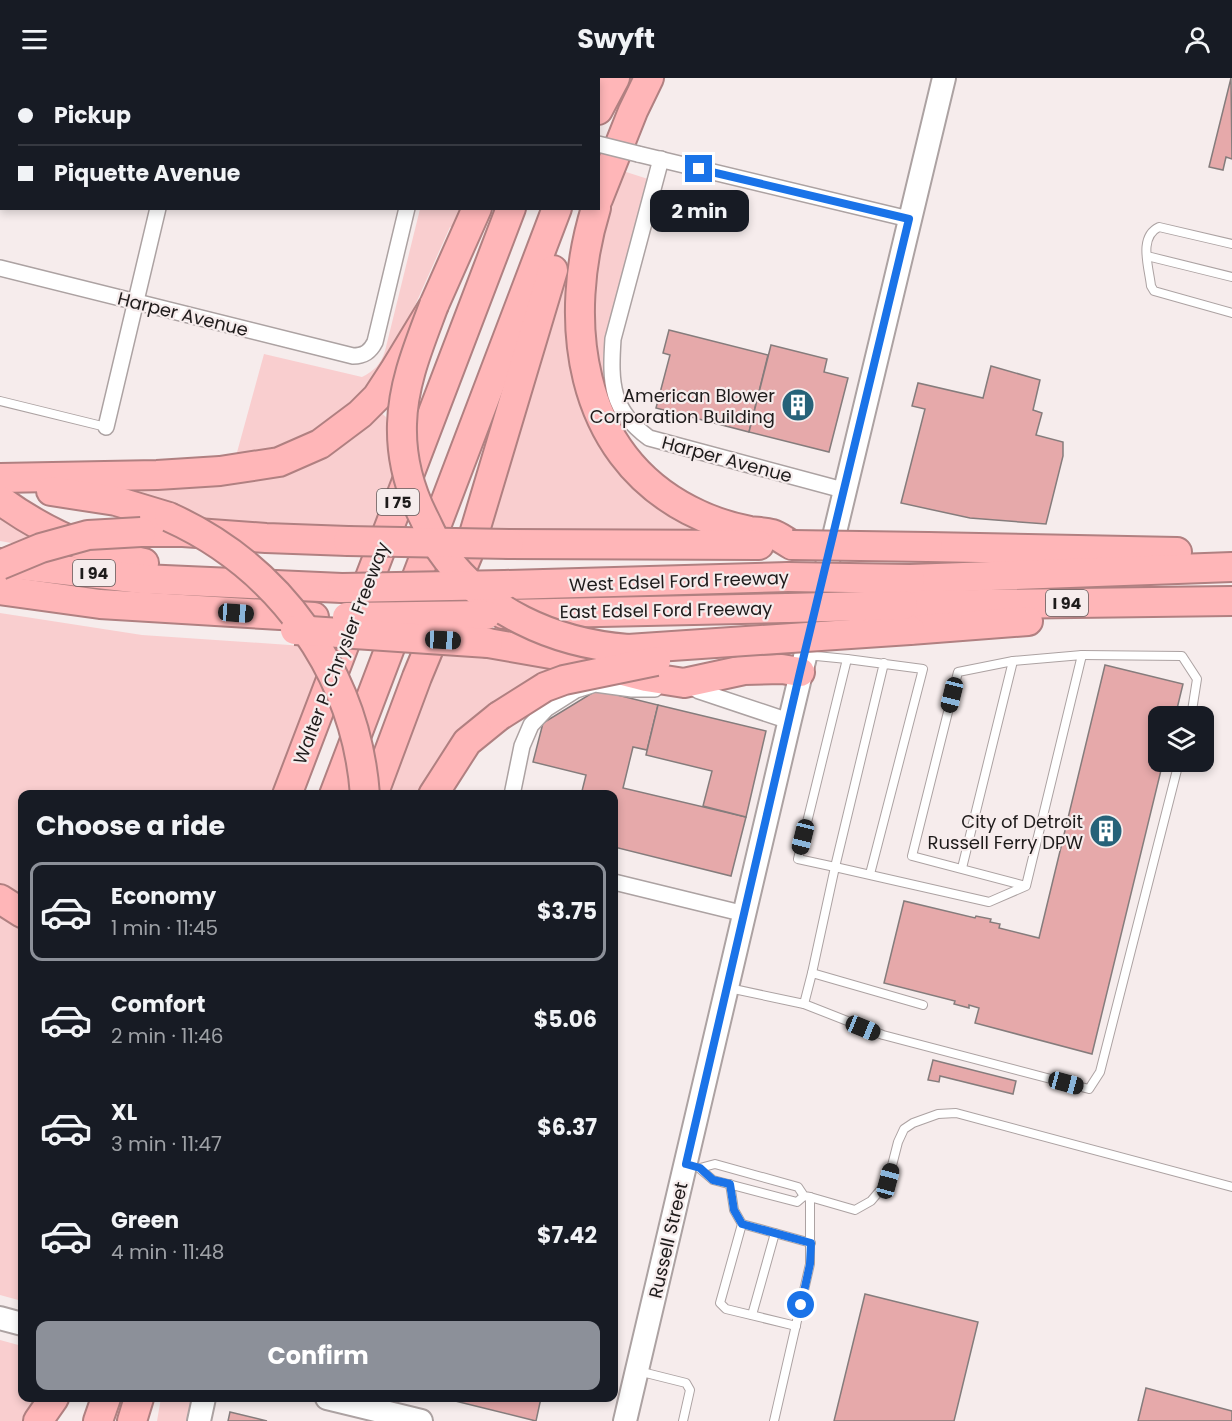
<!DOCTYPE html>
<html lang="en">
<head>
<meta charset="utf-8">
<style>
	:root { --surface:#171b24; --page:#242831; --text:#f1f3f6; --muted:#9ea1a6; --line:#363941; --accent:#8c9099 }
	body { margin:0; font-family:Poppins,sans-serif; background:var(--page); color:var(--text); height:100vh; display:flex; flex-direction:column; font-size:22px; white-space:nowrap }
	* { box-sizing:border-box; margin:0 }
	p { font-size:20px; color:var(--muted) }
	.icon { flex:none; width:33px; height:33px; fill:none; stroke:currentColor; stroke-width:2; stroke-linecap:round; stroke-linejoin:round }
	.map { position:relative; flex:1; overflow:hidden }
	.side { position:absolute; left:18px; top:712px; width:600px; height:612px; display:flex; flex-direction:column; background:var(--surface); border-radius:12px; box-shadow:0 3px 9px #0003 }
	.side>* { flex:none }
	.top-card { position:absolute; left:0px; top:0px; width:600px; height:132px; box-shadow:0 3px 9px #0003; display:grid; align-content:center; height:132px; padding:0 18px; background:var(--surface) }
	.fabs { position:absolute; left:1148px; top:628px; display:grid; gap:12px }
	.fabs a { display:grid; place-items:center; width:66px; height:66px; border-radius:12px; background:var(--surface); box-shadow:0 3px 9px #0003; font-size:30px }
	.end { position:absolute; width:27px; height:27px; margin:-14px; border:8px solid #1a73e8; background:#fff; box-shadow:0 0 0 3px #fff }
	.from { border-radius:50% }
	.bubble { position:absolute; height:42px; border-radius:12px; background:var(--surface); box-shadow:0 3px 9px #0003; font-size:20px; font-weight:700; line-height:42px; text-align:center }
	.car { position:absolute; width:18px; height:36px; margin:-18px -9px; border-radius:8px; box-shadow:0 0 4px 2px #0007; background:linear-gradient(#222 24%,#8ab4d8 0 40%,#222 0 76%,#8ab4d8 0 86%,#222 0) }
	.top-card b { display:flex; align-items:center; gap:21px; height:57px; font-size:22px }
	.top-card b+b { border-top:2px solid var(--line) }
	.top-card i { width:15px; height:15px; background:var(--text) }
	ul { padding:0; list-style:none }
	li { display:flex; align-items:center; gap:18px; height:99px; margin:0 12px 9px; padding:0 6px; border:3px solid transparent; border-radius:12px }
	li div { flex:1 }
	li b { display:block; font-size:22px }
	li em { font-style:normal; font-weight:700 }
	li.on { border-color:var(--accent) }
	li>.icon { width:54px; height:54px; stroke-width:1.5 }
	h2 { padding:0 18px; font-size:27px; line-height:72px }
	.cta { display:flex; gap:12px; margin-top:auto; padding:12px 18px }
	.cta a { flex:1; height:69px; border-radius:12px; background:var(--accent); color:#fff; font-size:24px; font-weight:700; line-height:69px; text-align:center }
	header { display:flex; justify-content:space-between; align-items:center; height:78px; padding:0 18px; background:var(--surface); font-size:27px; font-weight:700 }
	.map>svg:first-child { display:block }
	.green { fill:#f9cecf }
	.building { fill:#e6a9aa; stroke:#857c7c; stroke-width:1.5 }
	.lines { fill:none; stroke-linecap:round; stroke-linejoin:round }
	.lane-casing { stroke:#aca2a2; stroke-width:10 }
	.street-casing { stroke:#aca2a2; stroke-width:18 }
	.secondary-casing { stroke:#aca2a2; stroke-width:26 }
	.highway-casing { stroke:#b08081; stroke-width:32 }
	.lane { stroke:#fff; stroke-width:8 }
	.street { stroke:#fff; stroke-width:15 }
	.secondary { stroke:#fff; stroke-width:22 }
	.highway { stroke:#ffb6b8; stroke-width:28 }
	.street-bridge-casing { stroke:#aca2a2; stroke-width:18; stroke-linecap:butt }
	.highway-bridge-casing { stroke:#b08081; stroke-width:32; stroke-linecap:butt }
	.street-bridge { stroke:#fff; stroke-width:15 }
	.highway-bridge { stroke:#ffb6b8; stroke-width:28 }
	.route { stroke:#1a73e8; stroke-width:8 }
	.labels { text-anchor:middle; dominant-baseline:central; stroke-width:4.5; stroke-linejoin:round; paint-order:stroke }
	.shield { fill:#f6ecec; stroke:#5f5a5a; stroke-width:1.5 }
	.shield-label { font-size:16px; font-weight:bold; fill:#1e1b1b }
	.street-label { font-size:18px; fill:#1e1b1b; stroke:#f6ecec }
	.poi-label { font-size:18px; fill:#1e1b1b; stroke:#f6ecec; text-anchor:end }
</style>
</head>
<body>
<header><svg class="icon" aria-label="menu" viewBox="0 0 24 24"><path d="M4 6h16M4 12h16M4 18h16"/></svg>Swyft<svg class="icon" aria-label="person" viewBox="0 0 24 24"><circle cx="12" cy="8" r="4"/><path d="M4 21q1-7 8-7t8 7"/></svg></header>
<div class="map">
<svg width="1232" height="1343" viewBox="0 0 1232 1343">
	<rect width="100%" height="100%" fill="#f6ecec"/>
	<g class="green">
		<path d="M620,92l28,9 -45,178 9,55 -17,-50 -3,-62 11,-65 2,-2z"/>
		<path d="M420,131h44l-9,20 -5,-2 -58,130 -12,19 -44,44 -48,27 -52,9 28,-102 98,23c12,-6 19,-13 23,-26z"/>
		<path d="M577,154l1,156 131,145 -146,-3 -4,3 -75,-2z"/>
		<path d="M379,333l7,6 9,59 -20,51 -168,-3 -116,-42 141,-4z"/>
		<path d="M0,433l63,41 -63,-11z"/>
		<path d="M0,535l142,22 162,11 14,26 -46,123h-250v112l-22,-14z"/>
		<path d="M439,571l65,5 66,19 -144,122h-42z"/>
		<path d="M0,835l22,15v373l-22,-6z"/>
		<path d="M0,1262l22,6v52h17l-12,23h-27z"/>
		<path d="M161,1320h31l-5,23h-30z"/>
	</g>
	<g class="building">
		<path d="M0,0h176l-174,2v92z"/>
		<path d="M1231,0l1,81 -6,-2 -3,13 -14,-3z"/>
		<path d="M669,252l99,25 -19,77 -93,-24 14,-53 -7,-2z"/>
		<path d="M771,267l56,14 -3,13 24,6 -19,74 -80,-20z"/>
		<path d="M991,288l49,14 -7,30 9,3 -6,22 27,7v14l-17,68 -76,-6 -69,-15 24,-94 -13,-3 6,-23 65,15z"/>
		<path d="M1105,587l78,19 -8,33h-17v45h5l-71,292 -117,-31 4,-15 -10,-3v3l-15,-4 1,-3 -71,-18 20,-82 71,17 1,-2 15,3 -1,3 10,2 -1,4 40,10z"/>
		<path d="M597,612l61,15 -11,45 -14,-3 -10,41 123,29 -15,59 -117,-29v-52h-33l5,-20 -53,-13 10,-39z"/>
		<path d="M658,627l108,26 -20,86 -43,-11 9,-35 -66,-16z"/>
		<path d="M933,982l83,21 -3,13 -73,-18 -1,6 -11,-2z"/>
		<path d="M865,1216l113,28 -24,99h-120z"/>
		<path d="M1146,1310l86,23v10h-94z"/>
		<path d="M443,1320h98l-5,23z"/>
		<path d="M230,1334l37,9h-39z"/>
	</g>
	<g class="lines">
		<g class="lane-casing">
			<g id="lane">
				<path d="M467,2v-2"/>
				<path d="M1232,166l-73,-17c-21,10 -10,40 -8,59l3,5 78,22"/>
				<path d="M1147,178l85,21"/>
				<path d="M0,323l106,26"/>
				<path d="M806,577l41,4"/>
				<path d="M1082,577l100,1 15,23 -6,38"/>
				<path d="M962,790l51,-207"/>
				<path d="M870,796l53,-205 -76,-10 -49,200 37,8 49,-204"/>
				<path d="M812,895l23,-106 154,35 37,-16 56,-231 -69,6 -55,11 -46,184 114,30"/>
				<path d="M729,910l75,16 8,-31 111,32"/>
				<path d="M804,926l79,31 206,54 11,-17 79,-310"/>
				<path d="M699,1090l14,12 84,22 7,-6"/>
				<path d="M700,1090l15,-4 83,23 6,9 6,1v67l-36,157"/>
				<path d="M730,1106l4,26 8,14 -22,79 6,6 70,17"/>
				<path d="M810,1119l45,13 16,-9 17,-20 10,-39 6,-13 9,-6 25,-9 18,-1 276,74"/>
				<path d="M742,1146l69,19"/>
				<path d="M752,1237l23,-82"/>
				<path d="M638,1293l48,12 4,7 -7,31"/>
			</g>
		</g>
		<g class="street-casing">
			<g id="street">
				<path d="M331,0l6,2"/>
				<path d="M190,2v-2"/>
				<path d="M638,76l271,65"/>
				<path d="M661,81l-48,180c-3,45 -2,71 36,99l194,52"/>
				<path d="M0,190l353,88c11,0 17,-4 22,-14l32,-134"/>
				<path d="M106,349l52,-219"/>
				<path d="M687,606l12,7 90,30"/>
				<path d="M512,717l10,-49 9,-21 15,-16 30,-19 19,-6 37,5h23"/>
				<path d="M614,804l131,32"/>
			</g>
		</g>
		<g class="secondary-casing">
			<g id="secondary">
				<path d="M0,1240l22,6"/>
				<path d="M327,1320l94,23"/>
				<path d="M199,1343l5,-23"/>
				<path d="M625,1343c106,-448 209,-896 319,-1343"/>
			</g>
		</g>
		<g class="highway-casing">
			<g id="highway">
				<path d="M533,2l1,-2"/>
				<path d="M565,2l1,-2"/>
				<path d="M598,32l17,-32"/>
				<path d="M598,121l35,-88 16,-33"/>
				<path d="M596,130c-34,111 -19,244 93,302 19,10 40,17 61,21 7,1 15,1 22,3 7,2 14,8 20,11"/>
				<path d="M0,400l157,-3 63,-4 59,-9 41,-18 40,-30 17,-17 17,-26 40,-66 43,-97"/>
				<path d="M51,413l65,10 53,16"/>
				<path d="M0,422c44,32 90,53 144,63"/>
				<path d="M141,454h42l83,6 82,3"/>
				<path d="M509,466l250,1"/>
				<path d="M928,469l249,5"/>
				<path d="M0,485l142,16 200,9"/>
				<path d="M910,501l322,-12"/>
				<path d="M505,507l283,-8"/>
				<path d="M0,512l100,14 214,13"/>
				<path d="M903,527l329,-4"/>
				<path d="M503,536l285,-6"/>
				<path d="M910,552l118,-9"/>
				<path d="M488,565l80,14 78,20 38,6 60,-13 38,-1 18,3"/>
				<path d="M287,717l224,-587"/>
				<path d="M334,717l223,-587"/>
				<path d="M373,717l44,-118 51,-123 85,-284"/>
				<path d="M433,717l34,-53 32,-26"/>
				<path d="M0,821l22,14"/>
				<path d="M38,1343l16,-23"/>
				<path d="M98,1343l8,-23"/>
				<path d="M132,1343l7,-23"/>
			</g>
		</g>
		<use href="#lane" class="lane"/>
		<use href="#street" class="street"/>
		<use href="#secondary" class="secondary"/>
		<use href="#highway" class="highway"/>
		<g class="street-bridge-casing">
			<path id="street-bridge" d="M598,66l40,10"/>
		</g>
		<g class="highway-bridge-casing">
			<g id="highway-bridge">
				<path d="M434,227c-14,38 -31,77 -32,119 -1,33 8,67 23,96 5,10 9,20 15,29 43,63 114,94 188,100l282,-19"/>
				<path d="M169,439c111,50 187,156 196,278"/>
				<path d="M348,463l161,3"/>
				<path d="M792,467l136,2"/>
				<path d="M0,487l41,-17 47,-13 53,-3"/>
				<path d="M788,499l122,2"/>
				<path d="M342,510l163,-3"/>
				<path d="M788,530l115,-3"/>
				<path d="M347,539l139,-2"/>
				<path d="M295,552l193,13"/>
				<path d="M499,638l46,-29 19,-7 92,-19"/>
			</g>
		</g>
		<use href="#street-bridge" class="street-bridge"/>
		<use href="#highway-bridge" class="highway-bridge"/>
	</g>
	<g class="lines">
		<path class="route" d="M699,91l210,50 -109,453 -114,492 14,4 13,12 17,4 4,26 8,14 69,19 -1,21 -9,41"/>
	</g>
	<defs>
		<g id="building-disc" transform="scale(1.725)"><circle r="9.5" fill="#266279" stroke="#f6ecec"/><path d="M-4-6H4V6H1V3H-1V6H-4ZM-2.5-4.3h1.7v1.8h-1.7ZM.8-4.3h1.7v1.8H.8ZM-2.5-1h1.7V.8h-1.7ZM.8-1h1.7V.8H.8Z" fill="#fff"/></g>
	</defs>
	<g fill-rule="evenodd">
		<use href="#building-disc" x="798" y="327"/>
		<use href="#building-disc" x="1106" y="753"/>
	</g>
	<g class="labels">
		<g class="shield">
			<rect x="377" y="411" width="42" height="26" rx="4.5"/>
			<rect x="73" y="482" width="42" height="26" rx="4.5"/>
			<rect x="1046" y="512" width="42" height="26" rx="4.5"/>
		</g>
		<g class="shield-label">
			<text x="398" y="424">I 75</text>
			<text x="94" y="495">I 94</text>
			<text x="1067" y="525">I 94</text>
		</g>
		<g class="street-label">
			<text transform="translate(183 236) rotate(14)">Harper Avenue</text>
			<text transform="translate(727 381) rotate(15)">Harper Avenue</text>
			<text transform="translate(679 503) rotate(-2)">West Edsel Ford Freeway</text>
			<text transform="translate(666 532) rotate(-1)">East Edsel Ford Freeway</text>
			<text transform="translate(341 575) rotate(-69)">Walter P. Chrysler Freeway</text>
			<text transform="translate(668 1162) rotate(-77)">Russell Street</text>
		</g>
		<g class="poi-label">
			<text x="775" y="317">American Blower<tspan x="775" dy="21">Corporation Building</tspan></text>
			<text x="1083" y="743">City of Detroit<tspan x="1083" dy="21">Russell Ferry DPW</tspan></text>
		</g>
	</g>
</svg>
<div class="fabs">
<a><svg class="icon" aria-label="layers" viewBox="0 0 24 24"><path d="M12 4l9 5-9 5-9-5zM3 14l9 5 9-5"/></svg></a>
</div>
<i class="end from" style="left:801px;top:1227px"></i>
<i class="end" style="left:699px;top:91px"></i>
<div class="bubble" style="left:650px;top:112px;width:99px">2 min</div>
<i class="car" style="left:236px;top:535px;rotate:94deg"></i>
<i class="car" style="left:443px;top:562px;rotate:93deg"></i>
<i class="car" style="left:952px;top:617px;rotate:194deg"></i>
<i class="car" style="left:803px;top:759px;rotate:194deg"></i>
<i class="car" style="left:863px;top:950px;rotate:112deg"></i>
<i class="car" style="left:1066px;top:1005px;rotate:105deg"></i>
<i class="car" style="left:888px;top:1103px;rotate:15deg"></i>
<div class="top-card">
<b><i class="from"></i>Pickup</b>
<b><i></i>Piquette Avenue</b>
</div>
<section class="side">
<h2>Choose a ride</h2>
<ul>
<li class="on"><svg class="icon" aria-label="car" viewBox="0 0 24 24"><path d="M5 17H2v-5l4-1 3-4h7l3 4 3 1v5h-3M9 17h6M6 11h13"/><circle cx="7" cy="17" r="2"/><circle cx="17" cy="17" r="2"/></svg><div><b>Economy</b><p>1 min · 11:45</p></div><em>$3.75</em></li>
<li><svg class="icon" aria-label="car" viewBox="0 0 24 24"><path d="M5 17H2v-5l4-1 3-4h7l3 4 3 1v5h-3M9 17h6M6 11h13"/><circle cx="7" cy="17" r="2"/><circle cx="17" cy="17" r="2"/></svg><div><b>Comfort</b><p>2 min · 11:46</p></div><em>$5.06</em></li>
<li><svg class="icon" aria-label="car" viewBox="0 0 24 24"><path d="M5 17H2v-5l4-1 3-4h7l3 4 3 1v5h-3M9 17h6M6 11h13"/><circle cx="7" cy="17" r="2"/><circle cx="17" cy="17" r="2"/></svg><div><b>XL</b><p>3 min · 11:47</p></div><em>$6.37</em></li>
<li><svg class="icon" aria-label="car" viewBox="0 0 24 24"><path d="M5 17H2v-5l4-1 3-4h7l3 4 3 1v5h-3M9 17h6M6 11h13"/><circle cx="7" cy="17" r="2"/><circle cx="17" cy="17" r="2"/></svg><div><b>Green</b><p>4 min · 11:48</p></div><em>$7.42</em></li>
</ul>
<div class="cta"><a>Confirm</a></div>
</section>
</div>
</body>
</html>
